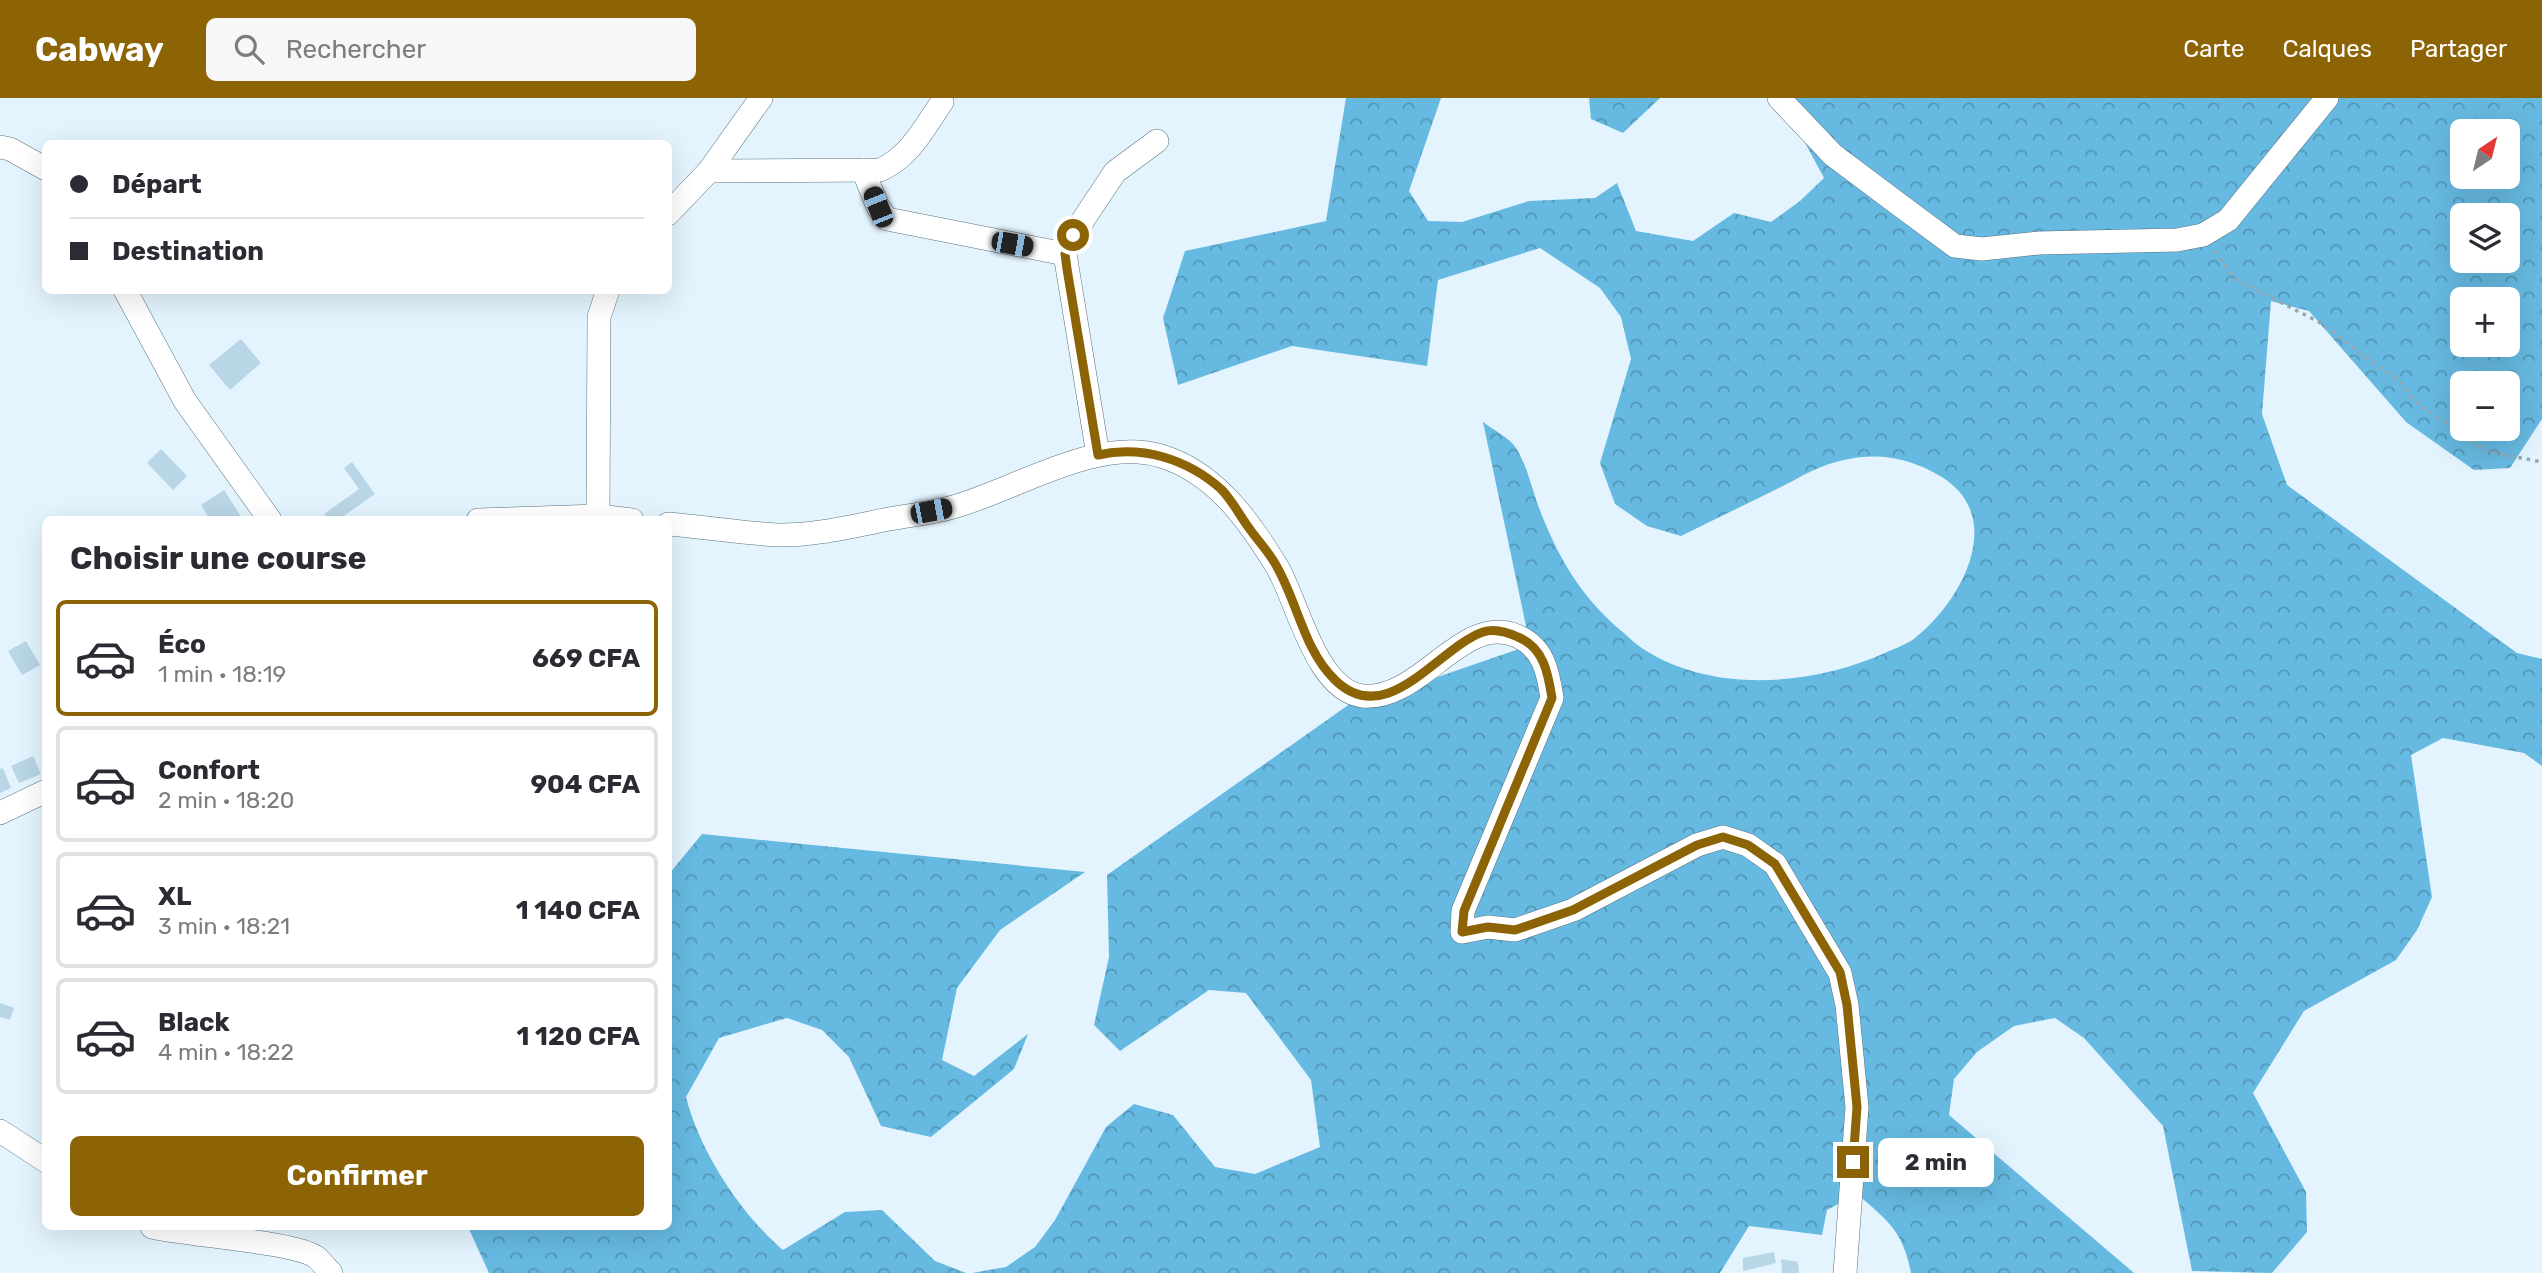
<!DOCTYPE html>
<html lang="fr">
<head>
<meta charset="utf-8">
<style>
	:root { --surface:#fff; --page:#f7f7f7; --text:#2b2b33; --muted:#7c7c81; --line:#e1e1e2; --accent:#8c6405 }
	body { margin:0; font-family:Rubik,sans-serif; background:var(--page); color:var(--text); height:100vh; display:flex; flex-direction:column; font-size:26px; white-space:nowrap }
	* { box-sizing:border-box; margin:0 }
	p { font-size:23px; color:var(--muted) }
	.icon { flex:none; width:38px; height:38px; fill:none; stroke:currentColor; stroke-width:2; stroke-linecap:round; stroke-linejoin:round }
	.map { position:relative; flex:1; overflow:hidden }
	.sheet { position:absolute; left:42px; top:418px; width:630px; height:714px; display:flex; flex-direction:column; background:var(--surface); border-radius:10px; box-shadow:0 7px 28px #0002 }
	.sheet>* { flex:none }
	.guide { position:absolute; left:42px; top:42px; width:630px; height:154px; border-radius:10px; box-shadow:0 7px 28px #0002; display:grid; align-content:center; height:154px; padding:0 28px; background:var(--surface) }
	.needle { width:46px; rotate:35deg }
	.tools { position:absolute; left:2450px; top:21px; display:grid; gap:14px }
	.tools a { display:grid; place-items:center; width:70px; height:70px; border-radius:10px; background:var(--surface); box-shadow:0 7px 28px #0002; font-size:35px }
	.end { position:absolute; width:32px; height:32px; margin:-16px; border:9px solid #8c6405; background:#fff; box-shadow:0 0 0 4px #fff }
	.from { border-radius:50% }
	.bubble { position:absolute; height:49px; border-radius:10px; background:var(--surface); box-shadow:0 7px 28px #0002; font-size:23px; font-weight:700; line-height:49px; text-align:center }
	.car { position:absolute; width:21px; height:42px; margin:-21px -10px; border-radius:9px; box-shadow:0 0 5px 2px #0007; background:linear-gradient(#222 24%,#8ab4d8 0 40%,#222 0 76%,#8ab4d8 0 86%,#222 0) }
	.guide b { display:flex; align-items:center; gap:24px; height:66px; font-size:26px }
	.guide b+b { border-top:2px solid var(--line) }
	.guide i { width:18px; height:18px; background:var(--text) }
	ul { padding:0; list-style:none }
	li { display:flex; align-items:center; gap:21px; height:116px; margin:0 14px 10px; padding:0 14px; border:4px solid var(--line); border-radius:10px }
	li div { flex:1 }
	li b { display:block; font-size:26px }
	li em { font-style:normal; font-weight:700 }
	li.active { border-color:var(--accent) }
	li>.icon { width:63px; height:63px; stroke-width:1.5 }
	h2 { padding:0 28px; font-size:32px; line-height:84px }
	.primary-button { display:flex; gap:14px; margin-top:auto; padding:14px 28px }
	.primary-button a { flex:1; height:80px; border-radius:10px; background:var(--accent); color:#fff; font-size:28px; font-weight:700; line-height:80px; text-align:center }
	header { display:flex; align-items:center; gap:42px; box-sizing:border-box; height:98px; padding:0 35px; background:var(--accent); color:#fff }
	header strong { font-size:33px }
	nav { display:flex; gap:38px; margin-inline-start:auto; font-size:24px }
	.search { width:490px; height:63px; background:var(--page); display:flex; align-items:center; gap:18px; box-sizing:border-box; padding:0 24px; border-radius:10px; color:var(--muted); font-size:26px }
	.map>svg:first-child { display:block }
	.forest { fill:url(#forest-crowns); fill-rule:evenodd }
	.building { fill:#b9d6e6 }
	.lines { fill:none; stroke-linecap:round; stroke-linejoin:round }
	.street-casing { stroke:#597481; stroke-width:24 }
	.path { stroke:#98a7af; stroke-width:3.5; stroke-dasharray:3.5 5; stroke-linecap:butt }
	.street { stroke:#fff; stroke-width:23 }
	.route { stroke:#8c6405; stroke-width:9 }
</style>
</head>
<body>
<header>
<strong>Cabway</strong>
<div class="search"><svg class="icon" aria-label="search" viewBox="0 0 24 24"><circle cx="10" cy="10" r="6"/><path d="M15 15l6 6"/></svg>Rechercher</div>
<nav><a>Carte</a><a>Calques</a><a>Partager</a></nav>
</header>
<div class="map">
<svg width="2542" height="1175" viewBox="0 0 2542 1175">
	<defs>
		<pattern id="forest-crowns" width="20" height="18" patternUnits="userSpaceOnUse" patternTransform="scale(1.75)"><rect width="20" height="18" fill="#66b9e1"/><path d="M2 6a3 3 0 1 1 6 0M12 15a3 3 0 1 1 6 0" fill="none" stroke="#5396b6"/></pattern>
	</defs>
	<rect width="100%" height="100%" fill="#e3f4fe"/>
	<g class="forest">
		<path d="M1346,0h95l-32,93 19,30 34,1 67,-21 66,-3 22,-15 19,48 57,10 41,-28 37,9 29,-21 24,-23 -43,-80h761v321l-32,49 -36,2 -68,-48 -97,-111 -38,-10 -9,113 25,71 230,168 25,6v107l-18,-13 -81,-15 -32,17 21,142 -15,33 -21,30 -92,51 -51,82 53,99 1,40 -35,41 -80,-2 -29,-145 -79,-88 -29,-20 -41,8 -37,26 -23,27 -5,36 185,158h-223c-8,-42 -23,-52 -54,-79l-30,16 -5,25 -73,-9 -29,47h-748l34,-6 29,-20 20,-27 51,-93 28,-23 39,11 42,52 40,7 65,-27 -9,-67 -65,-87 -37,-3 -89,61 -26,-26 15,-68 -2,-82 254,-179 33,-4 136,-47 -47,-223c10,8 27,16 33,26 11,17 16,41 23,60 19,49 40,86 80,121 9,7 18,17 29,23 70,42 167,33 239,0 9,-4 20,-8 28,-14 47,-37 93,-122 25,-162 -30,-18 -62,-24 -96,-16 -22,4 -44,17 -63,27 -33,16 -67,33 -100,49l-34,-10 -32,-22 -15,-41 31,-104 -10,-42 -21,-29 -60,-40 -102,32 -11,86 -135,-20 -114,39 -15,-67 22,-67 141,-30zM2462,33h46v46h-46zM2462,117h46v46h-46zM2462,201h46v46h-46zM2462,285h46v46h-46z"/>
		<path d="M1589,0h71l-37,35 -32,-14z"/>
		<path d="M702,736l383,38 -85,58 -43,58 -15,72 32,16 54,-42 -14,35 -83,68 -50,-11 -32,-69 -27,-27 -35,-12 -68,20 -33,59c14,55 54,116 97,153l62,-38 37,-2 53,51 31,12h-477l-21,-46h200l1,-353z"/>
	</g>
	<g class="building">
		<path d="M241,241l20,24 -31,27 -21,-25z"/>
		<path d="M161,351l26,27 -14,14 -26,-27z"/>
		<path d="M352,364l23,32 -37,26h-10l-4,-6 35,-25 -15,-21z"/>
		<path d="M224,392l18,28 -3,2h-29l-9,-15z"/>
		<path d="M26,543l14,24 -18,10 -14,-24z"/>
		<path d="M33,658l8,18 -22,9 -8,-17z"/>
		<path d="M3,670l8,20 -11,5v-24z"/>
		<path d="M0,905l14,5 -4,12 -10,-3z"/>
		<path d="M1774,1154l2,11 -33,8v-13z"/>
		<path d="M1781,1161l17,3 1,11h-17z"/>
	</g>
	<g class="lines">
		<g class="street-casing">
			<g id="street">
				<path d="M1779,0l54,57 64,48 58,43 27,3 57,-6 138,-3 26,-5 25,-15 99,-122"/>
				<path d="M0,49l10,2 36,20"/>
				<path d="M863,72l15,37 9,12 178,35"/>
				<path d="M709,73l171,-1c30,-13 44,-42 62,-68"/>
				<path d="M668,116l41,-43 52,-73"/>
				<path d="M125,192l60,111 85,119"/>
				<path d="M1098,357l-33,-201 8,-19 42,-63 42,-31"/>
				<path d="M598,418l1,-199 9,-27"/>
				<path d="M478,422l120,-4 34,4"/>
				<path d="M668,426c36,3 73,9 109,11 36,1 76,-9 112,-16 22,-4 44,-6 64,-12 62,-17 144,-71 208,-51 53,16 87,63 115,109 21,33 39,126 87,131 58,5 100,-84 154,-60 27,12 31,36 35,62l-89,213 -1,21 26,-5 27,3 58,-20 124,-65 26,-8 25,8 27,19 65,109 7,32 10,102 -12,166"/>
				<path d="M0,715l46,-22"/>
				<path d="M0,1033l46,30"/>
				<path d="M152,1129c33,8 144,15 164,30 5,4 10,11 15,16"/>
			</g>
		</g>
		<path class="path" d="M2215,153l20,28 84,43 81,60 14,19 71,50 57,11"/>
		<use href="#street" class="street"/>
	</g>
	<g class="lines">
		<path class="route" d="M1073,137l-8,19 2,15 31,186c44,-10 89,4 123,34 11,11 19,27 28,39 9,13 21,25 28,39 21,37 27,83 58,113 52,51 104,-33 148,-48 12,-4 24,0 35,5 26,11 30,36 34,61l-88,213 -2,21 26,-5 27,3 58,-20 124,-65 26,-8 25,8 27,19 65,108 7,33 10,102 -4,55"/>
	</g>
</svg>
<div class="tools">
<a><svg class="needle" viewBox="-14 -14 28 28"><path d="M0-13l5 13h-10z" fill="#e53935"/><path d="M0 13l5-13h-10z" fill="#7c7c81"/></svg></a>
<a><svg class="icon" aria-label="layers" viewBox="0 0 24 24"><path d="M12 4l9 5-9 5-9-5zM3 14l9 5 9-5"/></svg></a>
<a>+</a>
<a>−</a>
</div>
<i class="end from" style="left:1073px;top:137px"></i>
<i class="end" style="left:1853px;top:1064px"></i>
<div class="bubble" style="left:1878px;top:1040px;width:116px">2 min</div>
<i class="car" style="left:878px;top:109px;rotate:338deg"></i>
<i class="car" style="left:1012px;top:146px;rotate:100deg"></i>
<i class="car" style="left:931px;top:413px;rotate:79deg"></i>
<div class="guide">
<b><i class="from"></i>Départ</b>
<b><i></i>Destination</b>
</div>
<section class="sheet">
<h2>Choisir une course</h2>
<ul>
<li class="active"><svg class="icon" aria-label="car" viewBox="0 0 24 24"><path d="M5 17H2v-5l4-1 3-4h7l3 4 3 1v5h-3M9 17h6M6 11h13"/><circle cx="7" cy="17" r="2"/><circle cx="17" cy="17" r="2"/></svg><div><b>Éco</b><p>1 min · 18:19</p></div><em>669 CFA</em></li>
<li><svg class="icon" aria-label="car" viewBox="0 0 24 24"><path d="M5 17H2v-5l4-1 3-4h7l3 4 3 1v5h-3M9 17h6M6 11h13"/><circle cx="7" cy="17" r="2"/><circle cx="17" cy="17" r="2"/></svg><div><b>Confort</b><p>2 min · 18:20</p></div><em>904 CFA</em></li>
<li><svg class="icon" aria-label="car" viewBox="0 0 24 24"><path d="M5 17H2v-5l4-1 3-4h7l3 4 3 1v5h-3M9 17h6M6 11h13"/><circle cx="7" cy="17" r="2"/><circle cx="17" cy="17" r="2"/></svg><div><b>XL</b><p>3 min · 18:21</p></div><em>1 140 CFA</em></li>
<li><svg class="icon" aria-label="car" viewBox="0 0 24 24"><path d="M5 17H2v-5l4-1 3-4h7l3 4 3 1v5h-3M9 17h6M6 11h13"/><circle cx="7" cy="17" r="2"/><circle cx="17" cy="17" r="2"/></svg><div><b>Black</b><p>4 min · 18:22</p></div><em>1 120 CFA</em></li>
</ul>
<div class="primary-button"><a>Confirmer</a></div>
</section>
</div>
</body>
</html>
